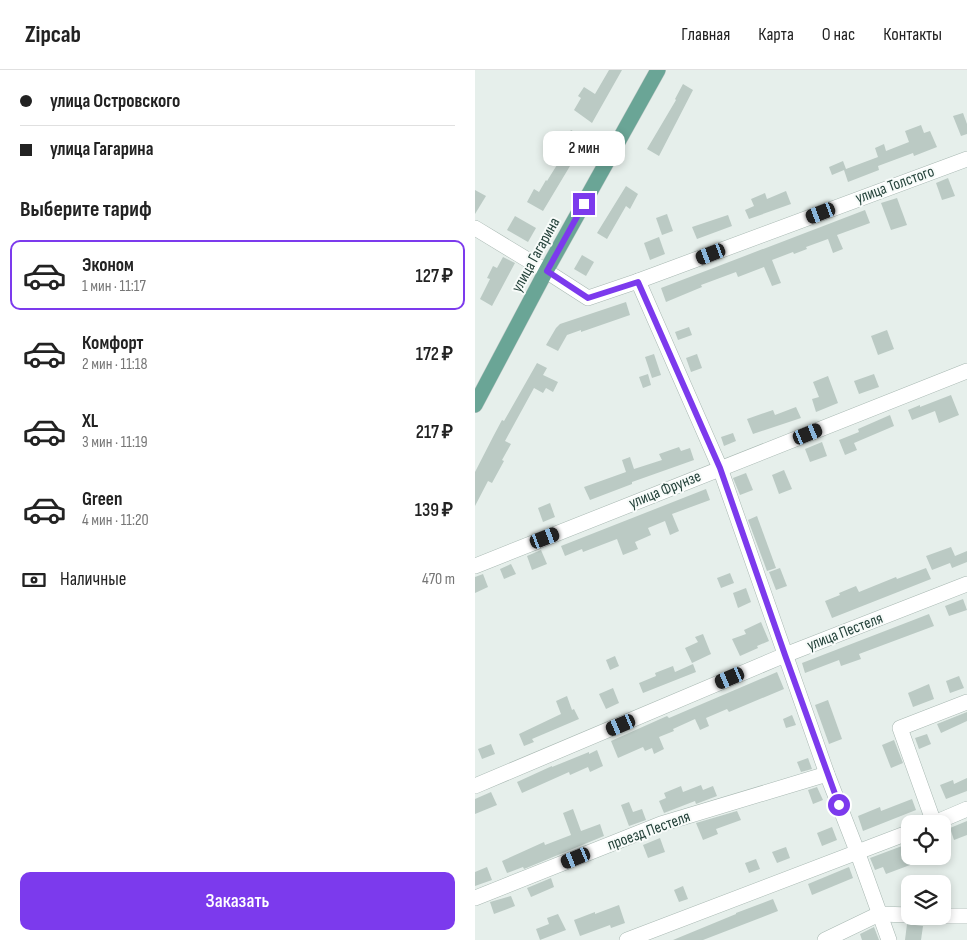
<!DOCTYPE html>
<html lang="ru">
<head>
<meta charset="utf-8">
<style>
	:root { --surface:#fff; --page:#f2f2f2; --text:#222; --muted:#767676; --line:#e0e0e0; --accent:#7c3aed }
	body { margin:0; font-family:"Sofia Sans Condensed",sans-serif; background:var(--page); color:var(--text); height:100vh; display:flex; flex-direction:column; font-size:19px; white-space:nowrap }
	* { box-sizing:border-box; margin:0 }
	p { font-size:16px; color:var(--muted) }
	.icon { flex:none; width:28px; height:28px; fill:none; stroke:currentColor; stroke-width:2; stroke-linecap:round; stroke-linejoin:round }
	.map { position:relative; flex:1; overflow:hidden }
	.details { display:flex; flex-direction:column; background:var(--surface); width:475px }
	.details>* { flex:none }
	.hud { display:grid; align-content:center; height:110px; padding:0 20px; background:var(--surface) }
	.fabs { position:absolute; left:426px; top:745px; display:grid; gap:10px }
	.fabs a { display:grid; place-items:center; width:50px; height:50px; border-radius:10px; background:var(--surface); box-shadow:0 2px 8px #0003; font-size:25px }
	.end { position:absolute; width:22px; height:22px; margin:-11px; border:6px solid #7c3aed; background:#fff; box-shadow:0 0 0 2px #fff }
	.from { border-radius:50% }
	.bubble { position:absolute; height:35px; border-radius:10px; background:var(--surface); box-shadow:0 2px 8px #0003; font-size:16px; font-weight:600; line-height:35px; text-align:center }
	.car { position:absolute; width:15px; height:30px; margin:-15px -8px; border-radius:6px; box-shadow:0 0 4px 1px #0007; background:linear-gradient(#222 24%,#8ab4d8 0 40%,#222 0 76%,#8ab4d8 0 86%,#222 0) }
	.hud b { display:flex; align-items:center; gap:18px; height:48px; font-size:19px }
	.hud b+b { border-top:1px solid var(--line) }
	.hud i { width:12px; height:12px; background:var(--text) }
	ul { padding:0; list-style:none }
	li { display:flex; align-items:center; gap:15px; height:70px; margin:0 10px 8px; padding:0 10px; border:2px solid transparent; border-radius:10px }
	li div { flex:1 }
	li b { display:block; font-size:19px }
	li em { font-style:normal; font-weight:600 }
	li.on { border-color:var(--accent) }
	li>.icon { width:45px; height:45px; stroke-width:1.5 }
	h2 { padding:0 20px; font-size:22px; line-height:60px }
	.pay { display:flex; align-items:center; gap:12px; height:55px; padding:0 20px; font-size:19px }
	.pay p { margin-inline-start:auto }
	.button { display:flex; gap:10px; margin-top:auto; padding:10px 20px }
	.button a { flex:1; height:58px; border-radius:10px; background:var(--accent); color:#fff; font-size:20px; font-weight:600; line-height:58px; text-align:center }
	header { display:flex; align-items:center; gap:30px; box-sizing:border-box; height:70px; padding:0 25px; background:var(--surface); border-bottom:1px solid var(--line) }
	header strong { font-size:24px }
	nav { display:flex; gap:28px; margin-inline-start:auto; font-size:18px }
	main { display:flex; flex:1; min-height:0 }
	.map>svg:first-child { display:block }
	.building { fill:#bbcac4 }
	.lines { fill:none; stroke-linecap:round; stroke-linejoin:round }
	.minor-casing { stroke:#a8b8b2; stroke-width:16 }
	.major-casing { stroke:#c2cac8; stroke-width:16 }
	.minor { stroke:#fff; stroke-width:15 }
	.major { stroke:#6aa596; stroke-width:15 }
	.route { stroke:#7c3aed; stroke-width:6 }
	.labels { text-anchor:middle; dominant-baseline:central; stroke-width:4; stroke-linejoin:round; paint-order:stroke }
	.street-label { font-size:16px; fill:#24423a; stroke:#f7fbf9 }
</style>
</head>
<body>
<header>
<strong>Zipcab</strong>
<nav><a>Главная</a><a>Карта</a><a>О нас</a><a>Контакты</a></nav>
</header>
<main>
<section class="details">
<div class="hud">
<b><i class="from"></i>улица Островского</b>
<b><i></i>улица Гагарина</b>
</div>
<h2>Выберите тариф</h2>
<ul>
<li class="on"><svg class="icon" aria-label="car" viewBox="0 0 24 24"><path d="M5 17H2v-5l4-1 3-4h7l3 4 3 1v5h-3M9 17h6M6 11h13"/><circle cx="7" cy="17" r="2"/><circle cx="17" cy="17" r="2"/></svg><div><b>Эконом</b><p>1 мин · 11:17</p></div><em>127 ₽</em></li>
<li><svg class="icon" aria-label="car" viewBox="0 0 24 24"><path d="M5 17H2v-5l4-1 3-4h7l3 4 3 1v5h-3M9 17h6M6 11h13"/><circle cx="7" cy="17" r="2"/><circle cx="17" cy="17" r="2"/></svg><div><b>Комфорт</b><p>2 мин · 11:18</p></div><em>172 ₽</em></li>
<li><svg class="icon" aria-label="car" viewBox="0 0 24 24"><path d="M5 17H2v-5l4-1 3-4h7l3 4 3 1v5h-3M9 17h6M6 11h13"/><circle cx="7" cy="17" r="2"/><circle cx="17" cy="17" r="2"/></svg><div><b>XL</b><p>3 мин · 11:19</p></div><em>217 ₽</em></li>
<li><svg class="icon" aria-label="car" viewBox="0 0 24 24"><path d="M5 17H2v-5l4-1 3-4h7l3 4 3 1v5h-3M9 17h6M6 11h13"/><circle cx="7" cy="17" r="2"/><circle cx="17" cy="17" r="2"/></svg><div><b>Green</b><p>4 мин · 11:20</p></div><em>139 ₽</em></li>
</ul>
<div class="pay"><svg class="icon" aria-label="cash" viewBox="0 0 24 24"><path d="M3 7h18v10H3z"/><circle cx="12" cy="12" r="2"/></svg>Наличные<p>470 m</p></div>
<div class="button"><a>Заказать</a></div>
</section>
<div class="map">
<svg width="492" height="870" viewBox="0 0 492 870">
	<rect width="100%" height="100%" fill="#e6efeb"/>
	<g class="building">
		<path d="M134,0h13l-30,53 -18,-13 7,-12 -3,-2 6,-9 11,7z"/>
		<path d="M208,14l10,6 -34,66 -12,-7 29,-49 -1,-1z"/>
		<path d="M488,43l4,11v10l-6,2 -8,-20z"/>
		<path d="M446,55l3,8 6,-2 7,16 -23,9 -1,-3 -35,13 1,4 -31,12 -4,-12 -12,5 -3,-8 14,-6 3,8 32,-12 -3,-9 9,-4 2,7 23,-9 -4,-11z"/>
		<path d="M96,60l14,8 -8,13 -14,-8z"/>
		<path d="M85,90l10,6 -27,45 -16,-9 7,-13 5,3 7,-12 1,1z"/>
		<path d="M473,108l7,18 -13,4 -6,-17z"/>
		<path d="M151,116l12,8 -8,15 -4,-3 -19,33 -10,-6z"/>
		<path d="M0,120l11,6 -11,18z"/>
		<path d="M311,121l5,13 -42,15 -4,-9 9,-4 -3,-7 14,-6 2,6z"/>
		<path d="M422,128l10,27 -16,5 -10,-27z"/>
		<path d="M390,140l5,13 -33,12 6,14 -10,4 -5,-14 -22,8 1,2 -13,5 -1,-2 -21,8 9,23 -9,3 -8,-19 -26,10 -2,-5 -35,13 1,2 -36,15 -5,-14z"/>
		<path d="M192,144l6,17 -11,4 -6,-17z"/>
		<path d="M253,145l4,11 -35,13 -5,-12z"/>
		<path d="M40,146l21,12 -8,14 -21,-12z"/>
		<path d="M184,167l6,17 -15,6 -6,-17z"/>
		<path d="M107,185l12,7 -8,14 -12,-7z"/>
		<path d="M28,187l12,6 -23,43 -12,-7 10,-20 -3,-1 6,-12 4,2z"/>
		<path d="M151,232l4,13 -49,17v-2l-14,5 -9,16 -12,-6 10,-17 4,-4z"/>
		<path d="M214,257l3,8 -14,5 -3,-8z"/>
		<path d="M412,260l7,19 -16,6 -7,-19z"/>
		<path d="M179,284l7,21 -9,3 -7,-21z"/>
		<path d="M222,284l5,14 -11,4 -5,-14z"/>
		<path d="M62,293l10,5 -4,7 15,7 -5,10 -7,-4 -3,5 -9,-5 -29,53 6,3 -9,16 2,1 -12,22 -4,-2 -13,25v-34l19,-37 8,-15 2,1z"/>
		<path d="M173,304l3,11 -8,3 -4,-11z"/>
		<path d="M399,304l5,13 -20,7 -5,-13z"/>
		<path d="M353,306l10,27 -22,9 -4,-13 7,-2 -6,-15z"/>
		<path d="M476,325l8,20 -20,8 -4,-12 -23,9 -4,-10 12,-5v2z"/>
		<path d="M321,337l5,11 -48,16 -6,-15 26,-9 2,5z"/>
		<path d="M415,345l4,11 -40,17 3,7 -12,5 -6,-15 20,-8 -1,-3z"/>
		<path d="M258,363l3,8 -12,5 -3,-9z"/>
		<path d="M347,372l5,14 -17,6 -5,-13z"/>
		<path d="M204,377l2,4 9,-3 4,12 -62,22v2l-42,16 -6,-13 42,-15 -4,-12 8,-3 4,12 28,-9 -3,-6z"/>
		<path d="M309,400l8,19 -13,5 -7,-19z"/>
		<path d="M271,403l7,17 -13,5 -7,-17z"/>
		<path d="M231,419l4,11 -38,14 7,17 -9,4 -5,-14 -17,7 3,7 -16,7 3,7 -15,6 -6,-16 -34,13 -1,-3 -17,7 -4,-10z"/>
		<path d="M75,433l5,14 -12,5 -5,-14z"/>
		<path d="M282,446l19,52 -9,3 -19,-51z"/>
		<path d="M476,477l4,9 12,-5v11l-15,6 -2,-5 -18,7 -6,-14z"/>
		<path d="M66,480l6,14 -15,6 -5,-14z"/>
		<path d="M36,494l5,10 -12,5 -4,-10z"/>
		<path d="M305,498l7,18 -11,4 -7,-18z"/>
		<path d="M451,498l5,11 -99,39 -7,-17 15,-6 -1,-2 17,-7 3,6 37,-15 1,2z"/>
		<path d="M255,503l4,10 -13,5 -4,-10z"/>
		<path d="M8,504l5,13 -13,6v-16z"/>
		<path d="M271,518l5,14 -13,6 -5,-15z"/>
		<path d="M488,529l4,11 -18,6 -4,-10z"/>
		<path d="M454,544l5,12 -75,28 2,5 -20,7 -2,-6 -34,13 -3,-10z"/>
		<path d="M286,552l8,19 -12,5 1,2 -18,8 -8,-17 14,-5 -2,-4z"/>
		<path d="M228,564l8,20 -19,9 -7,-15 13,-6 -3,-5z"/>
		<path d="M140,586l4,10 -9,4 -4,-10z"/>
		<path d="M218,594l3,8 -53,21 -4,-10 17,-7 -1,-3 18,-7 2,6z"/>
		<path d="M302,602l7,17 -55,23 -2,-3 -21,9 3,8 -9,4 -5,-11 -22,10 1,2 -15,6 5,12 -10,5 -2,-6 -7,3 -2,-4 -25,11 -7,-17 56,-25 2,2z"/>
		<path d="M484,606l5,12 -14,5 -4,-12z"/>
		<path d="M454,614l5,15 -21,8 -5,-14z"/>
		<path d="M138,618l6,15 -13,6 -7,-15z"/>
		<path d="M92,626l5,14 2,-1 5,10 -47,20 2,3 -10,4 -5,-12 42,-20 -5,-13z"/>
		<path d="M353,630l14,39 -13,5 -14,-39z"/>
		<path d="M492,642v9l-26,12 -4,-9z"/>
		<path d="M317,645l4,10 -10,3 -3,-9z"/>
		<path d="M452,664l4,10 -12,5 -4,-11z"/>
		<path d="M419,670l9,23 -12,5 -9,-23z"/>
		<path d="M16,674l4,10 -13,5 -4,-10z"/>
		<path d="M122,680l6,16 -13,6 -2,-5 -18,8 -1,-3 -47,21 -5,-11 35,-16v1l37,-15v2z"/>
		<path d="M333,688l4,11 -11,3 -4,-10z"/>
		<path d="M492,708v13l-21,8 -6,-14 13,-5 1,4z"/>
		<path d="M226,715l2,5 10,-4 4,10 -21,8 -1,-3 -31,12 -5,-12 7,-3 -2,-5 17,-7 2,6z"/>
		<path d="M342,717l6,13 -10,4 -5,-14z"/>
		<path d="M16,722l6,13 -22,9v-15z"/>
		<path d="M437,729l4,11 -53,21 -5,-15 22,-9 1,4z"/>
		<path d="M154,732l4,10 9,-3 4,11 -17,6 -8,-21z"/>
		<path d="M98,739l8,22 19,-7 4,12 -80,33 -1,-2 -16,6 -5,-12 42,-19 1,3 26,-10 -8,-22z"/>
		<path d="M262,741l4,9 -25,9 2,5 -15,6 -7,-17z"/>
		<path d="M492,751v14l-13,5 -4,-12z"/>
		<path d="M357,757l5,13 -15,6 -5,-13z"/>
		<path d="M185,768l5,14 -17,6 -5,-13z"/>
		<path d="M435,773v22l-24,9 -3,-7 -8,3 -5,-12z"/>
		<path d="M311,777l4,11 -13,5 -5,-11z"/>
		<path d="M281,789l4,10 -11,4 -4,-10z"/>
		<path d="M12,797l5,13 -17,6v-14z"/>
		<path d="M374,797l4,11 -41,17 -4,-11z"/>
		<path d="M76,808l3,9 -23,10 -4,-9z"/>
		<path d="M208,816l5,13 -9,3 -5,-12z"/>
		<path d="M36,826l4,10 -21,8 -4,-12z"/>
		<path d="M298,829l5,12 -75,29h-30l63,-26v-1z"/>
		<path d="M144,835l6,18 -14,5 -1,-3 -30,11 -6,-16 21,-8v2z"/>
		<path d="M83,844l8,16 -26,10 -4,-11 13,-5 -2,-6z"/>
		<path d="M432,854l16,2 -2,14h-16z"/>
		<path d="M399,857l5,13h-17l-2,-6z"/>
	</g>
	<g class="lines">
		<g class="minor-casing">
			<g id="minor">
				<path d="M0,158l71,43 42,27 50,-17 329,-122"/>
				<path d="M163,211l82,187 107,306 30,77 32,89"/>
				<path d="M0,496l492,-195"/>
				<path d="M0,716l310,-131 182,-71"/>
				<path d="M459,753l-34,-95 67,-26"/>
				<path d="M457,754l35,-15"/>
				<path d="M0,828l186,-74 166,-50"/>
				<path d="M468,846h24"/>
				<path d="M152,870l283,-108"/>
				<path d="M350,870l54,-26 31,1"/>
			</g>
		</g>
		<g class="major-casing">
			<path id="major" d="M0,335l71,-134 112,-201"/>
		</g>
		<use href="#minor" class="minor"/>
		<use href="#major" class="major"/>
	</g>
	<g class="lines">
		<path class="route" d="M109,134l-37,67 41,27 50,-16 82,186 65,187 54,150"/>
	</g>
	<g class="labels">
		<g class="street-label">
			<text transform="translate(420 115) rotate(-20)">улица Толстого</text>
			<text transform="translate(61 185) rotate(-61)">улица Гагарина</text>
			<text transform="translate(190 420) rotate(-22)">улица Фрунзе</text>
			<text transform="translate(370 562) rotate(-21)">улица Пестеля</text>
			<text transform="translate(174 761) rotate(-20)">проезд Пестеля</text>
		</g>
	</g>
</svg>
<div class="fabs">
<a><svg class="icon" aria-label="locate" viewBox="0 0 24 24"><circle cx="12" cy="12" r="6"/><path d="M12 2v4M12 18v4M2 12h4M18 12h4"/></svg></a>
<a><svg class="icon" aria-label="layers" viewBox="0 0 24 24"><path d="M12 4l9 5-9 5-9-5zM3 14l9 5 9-5"/></svg></a>
</div>
<i class="end from" style="left:364px;top:735px"></i>
<i class="end" style="left:109px;top:134px"></i>
<div class="bubble" style="left:68px;top:61px;width:82px">2 мин</div>
<i class="car" style="left:346px;top:143px;rotate:249deg"></i>
<i class="car" style="left:236px;top:184px;rotate:249deg"></i>
<i class="car" style="left:333px;top:364px;rotate:68deg"></i>
<i class="car" style="left:70px;top:468px;rotate:69deg"></i>
<i class="car" style="left:255px;top:608px;rotate:247deg"></i>
<i class="car" style="left:146px;top:655px;rotate:247deg"></i>
<i class="car" style="left:101px;top:788px;rotate:248deg"></i>
</div>
</main>
</body>
</html>
